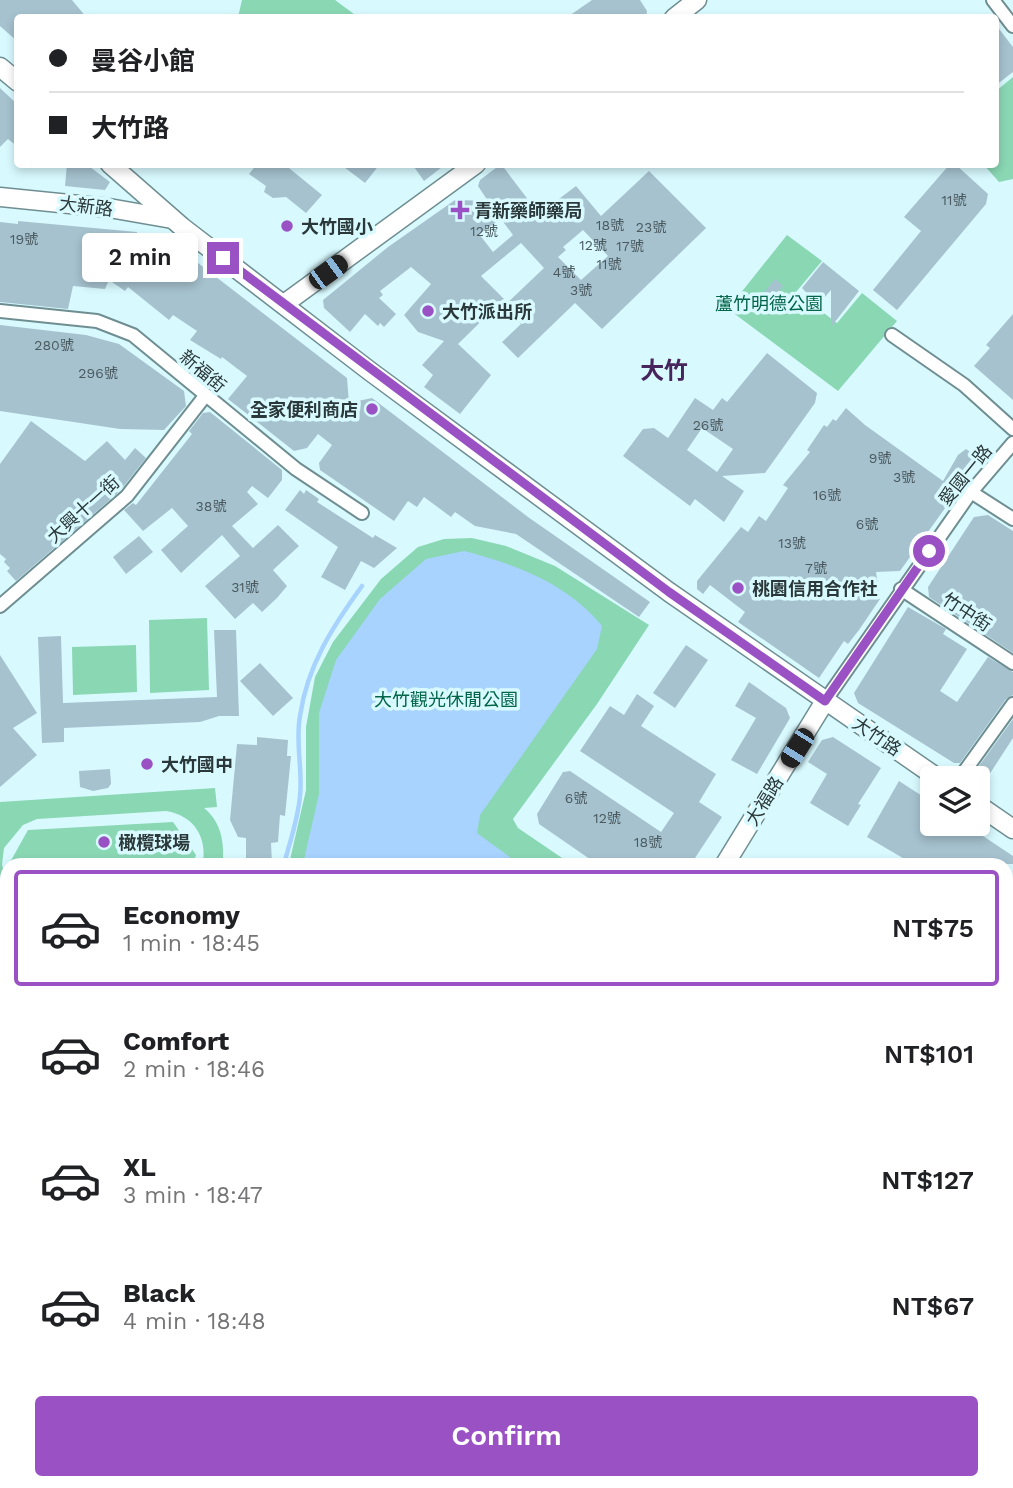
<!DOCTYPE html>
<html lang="en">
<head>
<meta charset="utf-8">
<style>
	:root { --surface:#fff; --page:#f6f6f6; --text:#202124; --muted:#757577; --line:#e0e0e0; --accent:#9a51c4 }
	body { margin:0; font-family:"Work Sans","Noto Sans TC",sans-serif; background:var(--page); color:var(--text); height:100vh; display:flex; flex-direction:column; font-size:26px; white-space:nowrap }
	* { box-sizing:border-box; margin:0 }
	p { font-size:23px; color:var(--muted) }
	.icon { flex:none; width:38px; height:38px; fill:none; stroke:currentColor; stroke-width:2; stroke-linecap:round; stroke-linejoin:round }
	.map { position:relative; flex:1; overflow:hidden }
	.drawer { position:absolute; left:0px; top:858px; width:1013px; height:632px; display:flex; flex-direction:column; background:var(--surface); border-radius:21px 21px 0 0; box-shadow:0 4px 10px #0003 }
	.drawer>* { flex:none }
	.guide { position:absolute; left:14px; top:14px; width:985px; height:154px; border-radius:7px; box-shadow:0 4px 10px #0003; display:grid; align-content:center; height:154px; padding:0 35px; background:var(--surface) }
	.buttons { position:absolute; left:920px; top:766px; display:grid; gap:14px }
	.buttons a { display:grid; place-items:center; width:70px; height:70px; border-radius:7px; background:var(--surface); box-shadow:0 4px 10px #0003; font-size:35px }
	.end { position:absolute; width:32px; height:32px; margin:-16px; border:9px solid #9a51c4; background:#fff; box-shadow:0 0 0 4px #fff }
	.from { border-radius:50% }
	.bubble { position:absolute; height:49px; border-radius:7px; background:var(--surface); box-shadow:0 4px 10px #0003; font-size:23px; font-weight:600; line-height:49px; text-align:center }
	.car { position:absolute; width:21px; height:42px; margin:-21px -10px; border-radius:9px; box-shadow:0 0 5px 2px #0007; background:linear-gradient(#222 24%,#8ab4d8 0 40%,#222 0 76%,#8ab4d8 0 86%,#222 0) }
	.guide b { display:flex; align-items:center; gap:24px; height:66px; font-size:26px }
	.guide b+b { border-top:2px solid var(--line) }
	.guide i { width:18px; height:18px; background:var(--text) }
	ul { padding:12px 0 0; list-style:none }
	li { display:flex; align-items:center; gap:21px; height:116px; margin:0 14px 10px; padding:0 21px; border:4px solid transparent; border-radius:7px }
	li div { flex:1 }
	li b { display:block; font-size:26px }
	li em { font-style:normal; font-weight:600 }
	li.current { border-color:var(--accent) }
	li>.icon { width:63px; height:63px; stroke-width:1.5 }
	.cta { display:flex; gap:14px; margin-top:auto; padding:14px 35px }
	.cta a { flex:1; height:80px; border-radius:7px; background:var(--accent); color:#fff; font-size:28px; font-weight:600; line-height:80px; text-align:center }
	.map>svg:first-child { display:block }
	.green { fill:#8ad7b4 }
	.water { fill:#a7d3fe }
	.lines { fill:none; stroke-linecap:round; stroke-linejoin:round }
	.stream { stroke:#a7d3fe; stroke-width:4.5 }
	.building { fill:#a6c2cf; fill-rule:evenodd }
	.street-casing { stroke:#6f8e92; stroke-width:16 }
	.secondary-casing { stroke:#6f8e92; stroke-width:21 }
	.street { stroke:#fff; stroke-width:12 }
	.secondary { stroke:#fff; stroke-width:18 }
	.route { stroke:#9a51c4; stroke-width:9 }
	.poi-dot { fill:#9a51c4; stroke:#d8faff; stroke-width:2.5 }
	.labels { text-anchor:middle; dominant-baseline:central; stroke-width:7; stroke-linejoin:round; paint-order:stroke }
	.number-label { font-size:14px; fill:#4a5a5f }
	.street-label { font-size:18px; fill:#2b383a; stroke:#d8faff }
	.poi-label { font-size:18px; font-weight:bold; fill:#2b383a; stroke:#d8faff; text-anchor:start }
	.park-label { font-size:18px; fill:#026547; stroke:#d8faff }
	.district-label { font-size:24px; font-weight:bold; fill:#47245b; stroke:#d8faff }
</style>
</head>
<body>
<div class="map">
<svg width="1013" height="1488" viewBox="0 0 1013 1488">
	<rect width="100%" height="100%" fill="#d8faff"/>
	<g class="green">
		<path d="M242,0h93l23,17h-120z"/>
		<path d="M1013,77v102l-14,3 -15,-17 12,-1v-73z"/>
		<path d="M787,235l35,26 -26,31 41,31 25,-30 35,28 -59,70 -110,-82z"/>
		<path d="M472,538l34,8 49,20 94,59 -52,79 -84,115 5,9 53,36h-282l17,-74v-63l9,-50 18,-35 48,-63 37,-32 26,-8z"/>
		<path d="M207,618l2,72 -59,3 -1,-73z"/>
		<path d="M136,645l1,47 -64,3 -1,-48z"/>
		<path d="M215,788l2,19 -13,1c18,15 20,34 19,56h-20c4,-28 -9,-48 -37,-53l-129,8 -14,6 -19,23 -2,17 5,17v49l-7,1v-130z"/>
		<path d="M173,822l23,33 -3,9h-184l19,-34z"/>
		<path d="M1006,1075h7v102l-7,-1z"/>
		<rect x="175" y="1482" width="96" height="6"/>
	</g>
	<path class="water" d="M464,551c51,13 104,33 138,75l-5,23 -117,166 -3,18 42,31h-216l16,-70v-81l17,-53 44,-61 46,-40z"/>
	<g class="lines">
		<path class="stream" d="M284,864c6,-22 14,-45 16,-68 3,-26 -5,-53 0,-80 7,-50 33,-90 62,-130"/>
	</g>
	<g class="building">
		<path d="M0,0h72l15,18h-69v24l-18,-16z"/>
		<path d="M592,0h48l7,11 -1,7h-80z"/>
		<path d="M996,25l17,22v25l-17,13z"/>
		<path d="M0,88l18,17v42l-10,-8 -8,8z"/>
		<path d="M67,164h19l24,18 -5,8 -40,-4z"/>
		<path d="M257,164h27l38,31 -16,18 -20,-16 -13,1 -9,-6 2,-6 -17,-12z"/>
		<path d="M340,164h40l-15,19z"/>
		<path d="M412,164h34l-22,17z"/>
		<path d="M501,164l38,50 37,-28 25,30 48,-45 57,57 -104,101 -27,-26 -57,55 -16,-16 19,-18 -17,-18 40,-38 -23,-25 -40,33 23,23 -46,45 33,31 -31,39 -36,-27 9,-12 -11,-10 22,-24 -26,-9 -14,-17 27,-31 -20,-17 -31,24 3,4 -4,3 17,16 -12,13 -4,-4 -2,3 -13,-12 -15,18 -26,-24 -1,-8 65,-53 67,-47 33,1 -10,-15 2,-6zM501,219l12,16 -20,17 -14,-18zM583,230l25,26 -27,24 -23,-23 8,-7 -3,-3z"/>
		<path d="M950,164h5l33,30 -2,10 -89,106 -24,-20 48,-59 -17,-14z"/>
		<path d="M18,221l119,11v9l28,19 11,-14 171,132 2,25 23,-5 156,119 122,85 -11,15 -123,-83 -41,-8 -20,-14 -4,5 -27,-20 -7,10 -9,-6 -14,20 -74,-51 -1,-7 13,-18 -14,-11 -11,14 -13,3 -66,-52 19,-23 -25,-19 -1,2 -31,-19 7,-9 -24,-16 -4,5 -41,-33 -3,4 -16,-11 -4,9 -32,-3 -5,23 -68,-7v-80l18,2z"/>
		<path d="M823,262l36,29 -28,36v-37l-13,15 -16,-17z"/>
		<path d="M775,279l8,7 -12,15 -9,-6z"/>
		<path d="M1013,314v86l-39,-34 16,-18 -4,-3z"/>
		<path d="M0,325l86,10 33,9 65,47 2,15 -22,24 -44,-1 -120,-18z"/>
		<path d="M767,353l50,40 -2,10 -50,70 -43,3 22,15 -20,31 -29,-23 -5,7 -67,-50 20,-27 11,-1 14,10 27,-40 18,12 9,-12 5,4zM702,428l31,21 -16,23 -30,-22z"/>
		<path d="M846,408l19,17 78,56 15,-26 8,-6 13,9 -9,16 -19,4 2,19 -53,74 -24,1 4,27 -21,31 -11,14 -4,-3 -25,37 -81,-56 7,-10 -35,-27 -7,9 -6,-5v-8l44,-54 7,5 11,-16 7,5 22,-33 -5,-3 27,-33 -3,-2 17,-25 3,2 6,-8 3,2z"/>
		<path d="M210,412l72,58v10l-14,18 -16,-12 -5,6 11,12 -26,22 21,22 25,-23 21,21 -26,24 14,16 -10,12 -15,14 -9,-9 -18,16 -30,-33 35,-30 -18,-21 -41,38 -20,-23 27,-24 -16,-18 -29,23 -19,-21 9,-7 3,2 56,-71 -3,-3 14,-18z"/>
		<path d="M31,421l54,40 22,-20 18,19 10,-12 11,10 -26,33 -104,90 -9,-10 3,-3 -6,-6 2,-3 -6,-5v-90z"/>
		<path d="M300,490l4,4 2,-4 13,9 -2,3 56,36 2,-3 22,13 -23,20 -13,-7 -16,29 -24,-13 17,-30 -53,-37z"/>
		<path d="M988,515l25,16v122l-84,-56 -1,-10 46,-70z"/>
		<path d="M139,536l14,16 -27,22 -13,-17z"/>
		<path d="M908,607l38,22 -3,5 24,15 -27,42 17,11 31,-45 25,15v23l-7,4 -46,64h-6l-96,-60 -4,-10z"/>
		<path d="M214,630h22l3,86h-20l-19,6 -136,6v14l-22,1 -4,-106 23,-1 2,67 154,-6z"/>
		<path d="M686,645l22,15 -33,48 -22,-15z"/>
		<path d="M0,655l37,58 -24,15 24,27 -37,32z"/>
		<path d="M260,663l33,35 -20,18 -33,-35z"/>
		<path d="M749,682l37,26 4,10 -33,56 -26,-14 25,-42 -21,-12z"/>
		<path d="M637,694l17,12 -13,20 75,48 -17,28 23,15 -31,47h-94l-58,-40 -2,-10 26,-42 7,-1 91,61 13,-19 -94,-62 30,-45 14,9z"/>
		<path d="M1013,719v19l-35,54 1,-26z"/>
		<path d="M257,737l31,3 -1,16h4l-6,60 -5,-1 -2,27 -7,1 1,21h-26v-26l-8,-1 -8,-17 7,-76 20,1z"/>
		<path d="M833,737l48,31 -23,36 3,1 -13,21 -38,-23 17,-29 -19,-12 14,-22z"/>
		<path d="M110,769l1,15 -3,4 -15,3 -13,-4 -1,-16z"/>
		<path d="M899,781l34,22v21h32l48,32v8h-100l-46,-27z"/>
	</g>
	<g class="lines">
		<g class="street-casing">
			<g id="street">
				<path d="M993,0l20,26"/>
				<path d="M0,311l97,10 36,14 163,134 66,44"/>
				<path d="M892,335l72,50 49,44"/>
				<path d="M971,492l42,27"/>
				<path d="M901,589l112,74"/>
				<path d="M0,606l127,-110 78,-100"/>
				<path d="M825,701l146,-209 42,-49"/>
				<path d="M959,779l54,-75"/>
				<path d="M0,1086l7,36"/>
				<path d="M1006,1189h7"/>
				<path d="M1006,1298h7"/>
				<path d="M0,1376h7"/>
				<path d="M1006,1399h7"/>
				<path d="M11,1482v6"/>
				<path d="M168,1482v6"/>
				<path d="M419,1482v6"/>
				<path d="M680,1488l1,-6"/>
				<path d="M909,1488v-6"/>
			</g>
		</g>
		<g class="secondary-casing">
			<g id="secondary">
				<path d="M674,18l23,-18"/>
				<path d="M0,67l18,15"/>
				<path d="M110,164l72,63 189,145 298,220 270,187"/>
				<path d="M0,197l109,11 63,11"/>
				<path d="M284,304l192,-140"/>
				<path d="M978,805l35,24"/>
				<path d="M725,864l100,-163"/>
				<path d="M0,1142l7,-1"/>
			</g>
		</g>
		<use href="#street" class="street"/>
		<use href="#secondary" class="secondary"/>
	</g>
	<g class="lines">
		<path class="route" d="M223,258l446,334 156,109 104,-150"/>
	</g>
	<g class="poi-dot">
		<path d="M456.5 199.5h7v7h7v7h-7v7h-7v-7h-7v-7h7z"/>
		<circle cx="287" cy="226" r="7"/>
		<circle cx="428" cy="311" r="7"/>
		<circle cx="372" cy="409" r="7"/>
		<circle cx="738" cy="588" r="7"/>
		<circle cx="147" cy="764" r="7"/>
		<circle cx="104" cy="842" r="7"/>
	</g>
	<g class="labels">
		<g class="number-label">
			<text x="954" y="200">11號</text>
			<text x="610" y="225">18號</text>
			<text x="651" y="227">23號</text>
			<text x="484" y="231">12號</text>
			<text x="24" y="239">19號</text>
			<text x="593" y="245">12號</text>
			<text x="630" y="246">17號</text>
			<text x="609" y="264">11號</text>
			<text x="564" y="272">4號</text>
			<text x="581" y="290">3號</text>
			<text x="54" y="345">280號</text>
			<text x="98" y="373">296號</text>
			<text x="708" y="425">26號</text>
			<text x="880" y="458">9號</text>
			<text x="904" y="477">3號</text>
			<text x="827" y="495">16號</text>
			<text x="211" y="506">38號</text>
			<text x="867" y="524">6號</text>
			<text x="792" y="543">13號</text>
			<text x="816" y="568">7號</text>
			<text x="245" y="587">31號</text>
			<text x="576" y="798">6號</text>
			<text x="607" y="818">12號</text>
			<text x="648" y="842">18號</text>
		</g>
		<g class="street-label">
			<text transform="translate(86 206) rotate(7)">大新路</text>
			<text transform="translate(203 371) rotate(40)">新福街</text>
			<text transform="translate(965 475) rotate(-51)">愛國一路</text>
			<text transform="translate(83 509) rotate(-42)">大興十一街</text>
			<text transform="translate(967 612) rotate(33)">竹中街</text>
			<text transform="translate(877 736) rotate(34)">大竹路</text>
			<text transform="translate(764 801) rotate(-58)">大福路</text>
		</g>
		<g class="poi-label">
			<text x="474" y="210">青新藥師藥局</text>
			<text x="301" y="226">大竹國小</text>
			<text x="442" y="311">大竹派出所</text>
			<text x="358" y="409" text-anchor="end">全家便利商店</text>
			<text x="752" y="588">桃園信用合作社</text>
			<text x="161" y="764">大竹國中</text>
			<text x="118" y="842">橄欖球場</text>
		</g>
		<g class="park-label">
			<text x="769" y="303">蘆竹明德公園</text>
			<text x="446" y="699">大竹觀光休閒公園</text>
		</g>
		<g class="district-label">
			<text x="664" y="371">大竹</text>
		</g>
	</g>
</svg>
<div class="buttons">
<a><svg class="icon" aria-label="layers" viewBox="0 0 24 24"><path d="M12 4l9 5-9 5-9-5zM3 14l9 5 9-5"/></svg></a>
</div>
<i class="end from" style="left:929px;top:551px"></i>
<i class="end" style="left:223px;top:258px"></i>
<div class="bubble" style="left:82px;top:233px;width:116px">2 min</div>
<i class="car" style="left:328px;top:272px;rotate:54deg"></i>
<i class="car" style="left:797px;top:748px;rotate:212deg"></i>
<div class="guide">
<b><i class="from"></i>曼谷小館</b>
<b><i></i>大竹路</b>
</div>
<section class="drawer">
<ul>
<li class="current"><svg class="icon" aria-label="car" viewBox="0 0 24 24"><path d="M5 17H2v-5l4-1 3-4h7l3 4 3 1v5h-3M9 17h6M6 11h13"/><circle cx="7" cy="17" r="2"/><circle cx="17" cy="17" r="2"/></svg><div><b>Economy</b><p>1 min · 18:45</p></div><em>NT$75</em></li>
<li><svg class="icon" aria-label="car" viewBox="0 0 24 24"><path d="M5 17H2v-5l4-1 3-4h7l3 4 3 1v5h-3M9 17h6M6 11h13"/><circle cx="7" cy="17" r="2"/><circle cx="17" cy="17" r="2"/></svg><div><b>Comfort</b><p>2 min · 18:46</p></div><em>NT$101</em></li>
<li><svg class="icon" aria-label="car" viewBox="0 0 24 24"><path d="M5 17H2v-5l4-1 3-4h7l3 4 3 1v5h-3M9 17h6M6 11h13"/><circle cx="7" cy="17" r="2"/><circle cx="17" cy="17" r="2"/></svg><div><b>XL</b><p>3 min · 18:47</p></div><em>NT$127</em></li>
<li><svg class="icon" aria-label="car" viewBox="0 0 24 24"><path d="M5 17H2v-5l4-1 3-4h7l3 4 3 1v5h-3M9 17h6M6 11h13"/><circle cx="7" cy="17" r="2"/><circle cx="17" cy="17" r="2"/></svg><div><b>Black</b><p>4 min · 18:48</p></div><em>NT$67</em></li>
</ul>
<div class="cta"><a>Confirm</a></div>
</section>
</div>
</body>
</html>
